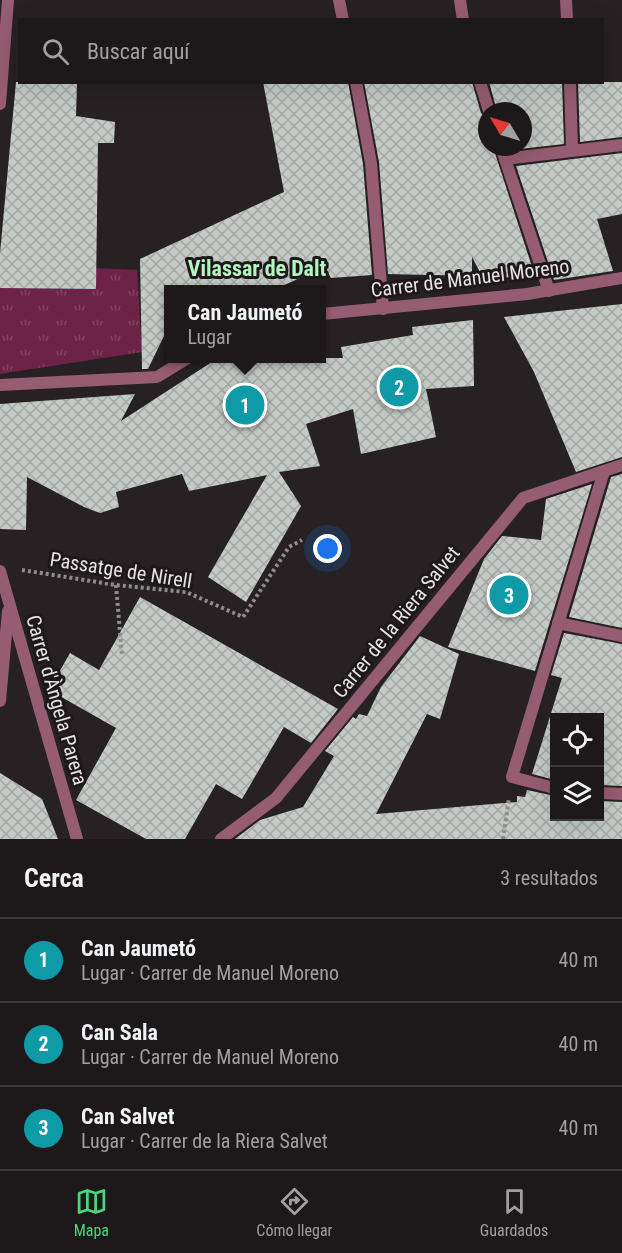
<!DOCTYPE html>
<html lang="es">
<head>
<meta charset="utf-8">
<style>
  :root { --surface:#1d191a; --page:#252223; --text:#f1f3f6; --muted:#a0a0a2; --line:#3b3839; --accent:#4bd677 }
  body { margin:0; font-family:"Roboto Condensed",sans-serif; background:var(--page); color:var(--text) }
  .controls { position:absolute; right:18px; bottom:18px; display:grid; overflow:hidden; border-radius:0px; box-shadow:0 6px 24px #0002 }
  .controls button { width:54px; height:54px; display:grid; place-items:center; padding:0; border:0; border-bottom:2px solid var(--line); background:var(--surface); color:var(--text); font:30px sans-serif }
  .compass { position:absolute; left:478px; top:102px; width:54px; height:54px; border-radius:50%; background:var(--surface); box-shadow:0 6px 24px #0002; rotate:308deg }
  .you { position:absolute; left:328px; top:549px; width:21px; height:21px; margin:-15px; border:4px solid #fff; border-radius:50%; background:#1a73e8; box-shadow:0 0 0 9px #1a73e833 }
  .badge { display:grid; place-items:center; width:39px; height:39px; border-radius:50%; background:var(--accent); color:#fff; font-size:20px; font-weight:700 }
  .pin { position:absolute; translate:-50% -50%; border:3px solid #fff; box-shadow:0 2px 6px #0006 }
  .popup { position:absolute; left:164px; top:285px; width:162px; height:78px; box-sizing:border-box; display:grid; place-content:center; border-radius:0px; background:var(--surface); filter:drop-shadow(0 2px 4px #0005); font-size:20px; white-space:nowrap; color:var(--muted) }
  .popup b { font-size:22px; color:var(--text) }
  .popup::after { content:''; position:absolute; left:50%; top:100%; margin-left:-12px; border:12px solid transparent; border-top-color:var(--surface) }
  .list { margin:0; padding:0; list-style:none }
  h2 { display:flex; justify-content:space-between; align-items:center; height:78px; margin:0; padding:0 24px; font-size:26px }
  h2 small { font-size:20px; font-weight:400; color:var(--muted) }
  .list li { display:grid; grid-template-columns:39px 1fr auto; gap:18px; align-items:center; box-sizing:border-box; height:84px; padding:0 24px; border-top:2px solid var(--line) }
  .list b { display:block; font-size:22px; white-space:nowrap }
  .list p { margin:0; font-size:20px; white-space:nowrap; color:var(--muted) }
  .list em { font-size:20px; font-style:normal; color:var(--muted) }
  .icon { flex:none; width:33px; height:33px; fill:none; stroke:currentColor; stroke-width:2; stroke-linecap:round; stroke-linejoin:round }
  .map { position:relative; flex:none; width:622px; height:839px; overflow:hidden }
  .search { position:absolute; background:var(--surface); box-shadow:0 6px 24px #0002; left:18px; right:18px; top:18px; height:66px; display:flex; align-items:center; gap:15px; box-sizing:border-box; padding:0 21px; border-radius:0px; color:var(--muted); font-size:22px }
  .sheet { height:330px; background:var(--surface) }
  nav { display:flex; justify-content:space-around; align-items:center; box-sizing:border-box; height:84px; border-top:2px solid var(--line); background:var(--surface); font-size:16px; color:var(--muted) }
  nav a { display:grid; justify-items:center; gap:3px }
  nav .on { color:var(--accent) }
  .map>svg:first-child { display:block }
</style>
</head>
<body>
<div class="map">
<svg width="622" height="839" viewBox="0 0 622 839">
  <defs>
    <pattern id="park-tufts" width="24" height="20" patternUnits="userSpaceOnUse" patternTransform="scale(1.5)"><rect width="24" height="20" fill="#6c2345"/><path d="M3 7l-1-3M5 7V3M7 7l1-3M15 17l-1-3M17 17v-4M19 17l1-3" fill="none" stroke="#814360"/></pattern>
    <pattern id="building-cross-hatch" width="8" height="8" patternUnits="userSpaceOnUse" patternTransform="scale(1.5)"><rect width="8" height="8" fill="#c4cac5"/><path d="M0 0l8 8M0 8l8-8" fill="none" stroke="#a4a8a5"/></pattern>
  </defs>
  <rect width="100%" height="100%" fill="#272123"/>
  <path fill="url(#park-tufts)" d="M96 268 137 270 142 352 0 374V288L95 289Z"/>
  <g fill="url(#building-cross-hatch)">
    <path d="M16 82H77L76 116 115 122 114 143H98L96 289 0 288V253Z"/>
    <path d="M263 82H348L363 164 372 275 331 278 325 267 273 290H168V334L164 336 148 369H142L140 259 284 192Z"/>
    <path d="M364 82H472L481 113 487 119V147H493L536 279 482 276 472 257V276L388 274 379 162Z"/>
    <path d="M489 82H562L564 144 511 150 510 147H523V111H497Z"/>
    <path d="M578 82H622V137L580 142Z"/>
    <path d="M622 153V214L597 219 613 271 554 280 516 166Z"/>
    <path d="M622 304V457L576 472 534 372 504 317Z"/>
    <path d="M473 320 474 386 426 389 436 437 361 454 353 409 306 424 320 466 279 472 301 506 246 602 208 577 267 475 189 491 182 474 116 492 119 507 100 513 84 507 27 477 26 530 0 529V404L135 394 121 421 218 358H343L341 347 413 335 412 327Z"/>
    <path d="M622 474V628L569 617 611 477Z"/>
    <path d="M592 484 535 671 448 647 484 559 502 536 541 540 546 499Z"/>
    <path d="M140 597 338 709 311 743 284 727 242 799 216 784 185 839H146L76 800 116 728 49 690 70 653 99 670Z"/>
    <path d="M564 633 622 644V786L600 785V717H555V780L532 774 562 678 551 675Z"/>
    <path d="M420 636 459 654 440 719 427 714 376 814 517 802V796L525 797 527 790 555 796V816H600V801L622 802V839H235L260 820 303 807 334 756 325 751 353 717 356 719 359 714 367 716 381 687Z"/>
    <path d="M0 773 42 799 58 839H0Z"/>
  </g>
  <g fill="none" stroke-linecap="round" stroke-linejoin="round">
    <g stroke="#908b8d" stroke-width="4" stroke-dasharray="3 3" stroke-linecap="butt">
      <path d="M22 570 116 585 186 592 243 617 289 547 302 540"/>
      <path d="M116 585 122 656"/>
      <path d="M503 839 509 798"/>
    </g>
    <g stroke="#955c72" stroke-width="12">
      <path d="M339 0 343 20"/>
      <path d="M356 82 371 163 383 309"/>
    </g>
    <g stroke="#955c72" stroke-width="12">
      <path d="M460 0 463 20"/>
      <path d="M566 0 567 20"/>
      <path d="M480 82 489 111"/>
      <path d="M570 82 572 149"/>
      <path d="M0 104 8 0"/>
      <path d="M501 147 549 291"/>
      <path d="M505 159 622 145"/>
      <path d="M322 314 527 294 622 278"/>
      <path d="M0 385 157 377 188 358"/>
      <path d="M0 571 77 839"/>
      <path d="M558 623 622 636"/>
      <path d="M0 701 8 611"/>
      <path d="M554 788 512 777 604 471"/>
      <path d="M600 793 622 794"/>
      <path d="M221 839 276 798 523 498 622 465"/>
    </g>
  </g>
  <g text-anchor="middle" stroke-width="6" stroke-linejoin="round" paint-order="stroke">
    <g font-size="20" fill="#e7e3e4" stroke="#1e181a">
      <text transform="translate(470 278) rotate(-7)" y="7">Carrer de Manuel Moreno</text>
      <text transform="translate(121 570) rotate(9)" y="7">Passatge de Nirell</text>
      <text transform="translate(396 622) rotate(-51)" y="7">Carrer de la Riera Salvet</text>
      <text transform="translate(57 700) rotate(74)" y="7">Carrer d'Àngela Parera</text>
    </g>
    <g font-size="22" font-weight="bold" fill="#b2f6c0" stroke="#1e181a">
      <text x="257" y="276">Vilassar de Dalt</text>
    </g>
  </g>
</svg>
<div class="controls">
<button><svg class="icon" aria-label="locate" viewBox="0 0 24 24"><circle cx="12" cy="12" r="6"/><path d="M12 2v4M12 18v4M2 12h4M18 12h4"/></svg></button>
<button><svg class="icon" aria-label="layers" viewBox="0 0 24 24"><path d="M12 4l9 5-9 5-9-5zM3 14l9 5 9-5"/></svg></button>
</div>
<svg class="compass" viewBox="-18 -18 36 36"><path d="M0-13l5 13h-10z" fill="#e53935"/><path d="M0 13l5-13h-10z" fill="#a0a0a2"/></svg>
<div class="you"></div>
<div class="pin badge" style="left:245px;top:405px;background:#0f9aa8">1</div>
<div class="popup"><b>Can Jaumetó</b>Lugar</div>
<div class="pin badge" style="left:399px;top:387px;background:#0f9aa8">2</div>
<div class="pin badge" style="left:509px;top:595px;background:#0f9aa8">3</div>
<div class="search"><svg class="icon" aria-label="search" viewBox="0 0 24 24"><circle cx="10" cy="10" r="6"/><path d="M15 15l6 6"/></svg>Buscar aquí</div>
</div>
<section class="sheet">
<h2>Cerca<small>3 resultados</small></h2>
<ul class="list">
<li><span class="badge" style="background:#0f9aa8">1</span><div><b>Can Jaumetó</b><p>Lugar · Carrer de Manuel Moreno</p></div><em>40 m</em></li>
<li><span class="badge" style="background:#0f9aa8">2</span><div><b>Can Sala</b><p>Lugar · Carrer de Manuel Moreno</p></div><em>40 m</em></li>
<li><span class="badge" style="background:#0f9aa8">3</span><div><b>Can Salvet</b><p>Lugar · Carrer de la Riera Salvet</p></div><em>40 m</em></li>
</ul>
</section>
<nav>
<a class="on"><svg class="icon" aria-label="map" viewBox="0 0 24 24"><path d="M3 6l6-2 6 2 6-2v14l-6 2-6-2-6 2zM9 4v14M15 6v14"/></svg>Mapa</a>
<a><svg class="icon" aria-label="directions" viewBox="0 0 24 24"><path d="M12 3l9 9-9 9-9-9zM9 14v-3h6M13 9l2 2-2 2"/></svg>Cómo llegar</a>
<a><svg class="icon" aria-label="saved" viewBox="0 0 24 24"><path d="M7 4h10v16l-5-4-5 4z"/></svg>Guardados</a>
</nav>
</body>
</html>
